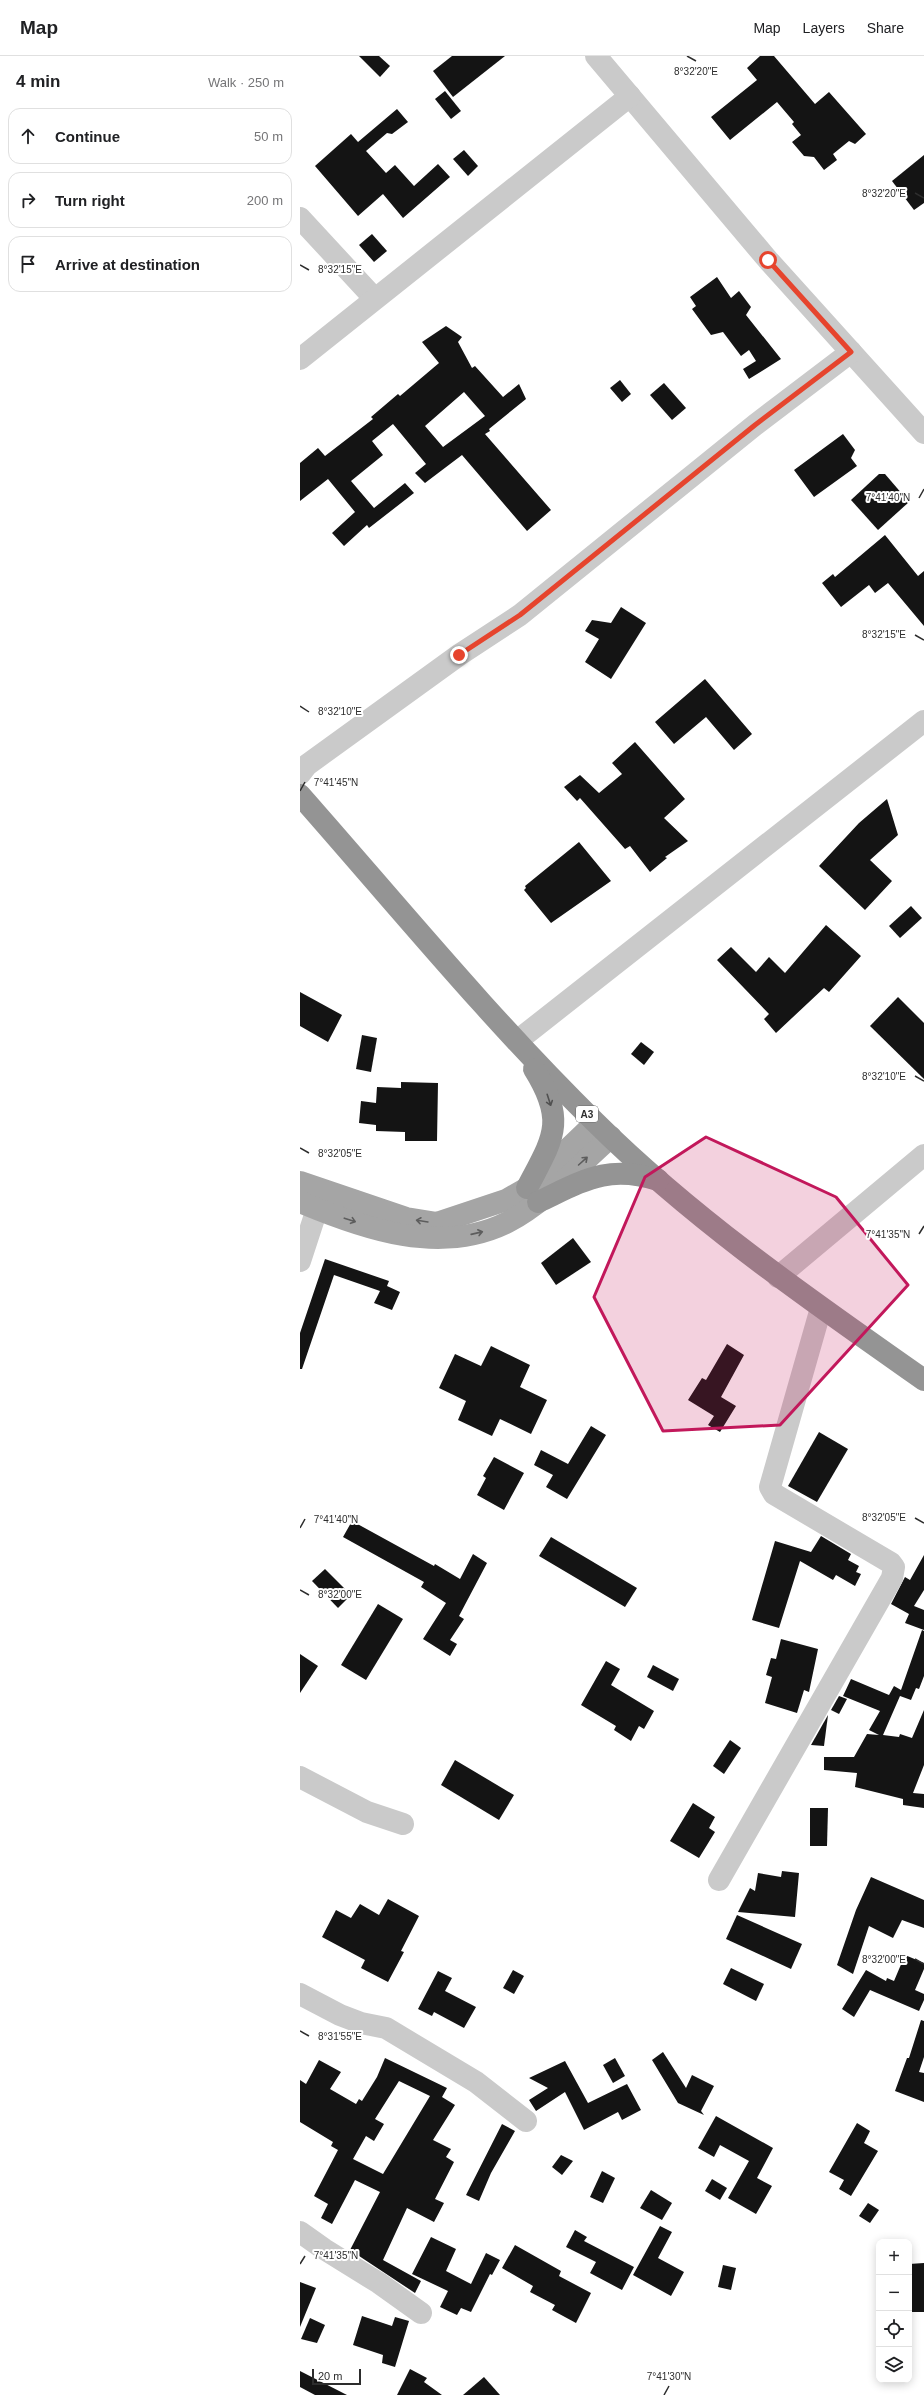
<!DOCTYPE html>
<html lang="en">
<head>
<meta charset="utf-8">
<style>
  :root { --surface:#fff; --page:#f6f6f6; --text:#202124; --muted:#757577; --line:#e0e0e0 }
  body { margin:0; font-family:Arial,sans-serif; background:var(--page); color:var(--text) }
  .controls { position:absolute; right:12px; bottom:12px; display:grid; overflow:hidden; border-radius:8px; box-shadow:0 2px 10px #0003 }
  .controls button { width:36px; height:36px; display:grid; place-items:center; padding:0; border:0; border-bottom:1px solid var(--line); background:var(--surface); color:var(--text); font:20px sans-serif }
  .scale { position:absolute; left:12px; bottom:10px; width:49px; box-sizing:border-box; padding-left:4px; border:2px solid #2d2d2d; border-top:0; font-size:11px; line-height:14px; white-space:nowrap; color:#2d2d2d; -webkit-text-stroke:3px #fff; paint-order:stroke }
  .stop { position:absolute; width:12px; height:12px; margin:-9px; border:3px solid #e6442d; border-radius:50%; background:#fff }
  .stop.end { background:#e6442d; border-color:#fff; box-shadow:0 1px 4px #0008 }
  .list { margin:0; padding:0; list-style:none }
  h2 { display:flex; justify-content:space-between; align-items:center; height:52px; margin:0; padding:0 16px; font-size:17px }
  h2 small { font-size:13px; font-weight:400; color:var(--muted) }
  .list li { display:grid; grid-template-columns:26px 1fr auto; gap:12px; align-items:center; box-sizing:border-box; height:56px; margin:0 8px 8px; padding:0 8px; border:1px solid var(--line); border-radius:12px }
  .list b { display:block; font-size:15px; white-space:nowrap }
  .list em { font-size:13px; font-style:normal; color:var(--muted) }
  .icon { flex:none; width:22px; height:22px; fill:none; stroke:currentColor; stroke-width:2; stroke-linecap:round; stroke-linejoin:round }
  .map { position:relative; flex:none; width:624px; height:2339px; overflow:hidden }
  header { display:flex; align-items:center; gap:24px; box-sizing:border-box; height:56px; padding:0 20px; background:var(--surface); border-bottom:1px solid var(--line) }
  header strong { font-size:19px }
  nav { display:flex; gap:22px; margin-inline-start:auto; font-size:14px }
  main { display:flex }
  aside { flex:1; background:var(--surface) }
  .map>svg:first-child { display:block }
</style>
</head>
<body>
<header>
<strong>Map</strong>
<nav><a>Map</a><a>Layers</a><a>Share</a></nav>
</header>
<main>
<aside>
<h2>4 min<small>Walk · 250 m</small></h2>
<ul class="list">
<li><svg class="icon" aria-label="ahead" viewBox="0 0 24 24"><path d="M12 20V5M6 11l6-6 6 6"/></svg><div><b>Continue</b></div><em>50 m</em></li>
<li><svg class="icon" aria-label="right" viewBox="0 0 24 24"><path d="M7 20v-9h11M14 6l5 5-5 5"/></svg><div><b>Turn right</b></div><em>200 m</em></li>
<li><svg class="icon" aria-label="arrive" viewBox="0 0 24 24"><path d="M6 21V4h12l-3 4 3 4H6"/></svg><div><b>Arrive at destination</b></div></li>
</ul>
</aside>
<div class="map">
<svg width="624" height="2339" viewBox="0 0 624 2339">
  <rect width="100%" height="100%" fill="#fff"/>
  <g fill="#141414" fill-rule="evenodd">
    <path d="M59 0H79L90 10 80 21Z"/>
    <path d="M152 0H205L153 41 133 15Z"/>
    <path d="M460 0H474L515 48 529 36 566 78 555 88 549 85 533 98 537 104 524 114 514 101 504 100 492 86 501 79 492 68 494 66 477 46 430 84 411 61 457 24 447 12Z"/>
    <path d="M145 35 161 55 151 63 135 43Z"/>
    <path d="M97 53 108 66 92 78 87 77 66 95 86 117 95 109 114 130 138 108 150 121 103 162 83 138 58 160 15 110 51 78 58 86Z"/>
    <path d="M164 94 178 110 168 120 153 103Z"/>
    <path d="M624 99V147L614 154 592 125Z"/>
    <path d="M72 178 87 195 74 206 59 189Z"/>
    <path d="M417 221 431 242 439 235 451 251 446 259 481 303 449 323 443 313 456 305 449 294 441 300 423 276 411 279 392 253 396 250 390 241Z"/>
    <path d="M146 270 162 281 158 286 172 312 175 310 203 341 219 328 226 343 189 373 190 375 185 378 251 454 227 475 162 399 125 427 115 417 126 408 93 368 72 385 83 399 51 425 74 452 105 427 114 437 69 472 67 469 44 490 32 477 55 456 28 423 0 445V407L18 392 25 400 73 363 71 361 98 338 100 340 139 307 122 286ZM164 336 185 360 143 391 125 370Z"/>
    <path d="M320 324 331 338 322 346 310 332Z"/>
    <path d="M364 327 386 352 372 364 350 339Z"/>
    <path d="M543 378 555 394 551 402 557 410 514 441 494 414Z"/>
    <path d="M579 418H585L609 446 578 474 551 444Z"/>
    <path d="M585 479 618 520 624 515V570L588 527 575 537 569 529 541 551 522 527 533 518 535 521Z"/>
    <path d="M321 551 346 567 311 623 285 606 299 583 285 575 292 564 311 567Z"/>
    <path d="M405 623 452 678 434 694 406 661 374 688 355 666Z"/>
    <path d="M335 686 385 743 364 762 388 785 365 801 367 802 350 816 330 790 325 793 280 742 277 745 264 731 280 719 299 737 322 718 312 707Z"/>
    <path d="M587 743 598 779 570 804 592 825 565 854 519 810 559 767Z"/>
    <path d="M279 786 311 825 251 867 224 834 226 832 225 830Z"/>
    <path d="M611 850 622 862 600 882 589 870Z"/>
    <path d="M526 869 561 900 529 936 524 932 476 977 464 963 469 958 417 904 431 891 456 916 469 901 485 917Z"/>
    <path d="M0 936 42 959 28 986 0 970Z"/>
    <path d="M598 941 624 967V1023L570 970Z"/>
    <path d="M62 979 77 982 71 1016 56 1013Z"/>
    <path d="M341 986 354 996 344 1009 331 998Z"/>
    <path d="M101 1026 138 1027 137 1085H105V1076L76 1075V1069L59 1067 61 1045 76 1047 77 1031 101 1032Z"/>
    <path d="M273 1182 291 1206 256 1229 241 1207Z"/>
    <path d="M25 1203 89 1225 87 1230 100 1236 92 1254 74 1247 80 1235 34 1219 2 1313H0V1277Z"/>
    <path d="M427 1288 444 1299 421 1341 436 1350 420 1376 408 1369 414 1360 388 1344 402 1322 406 1324Z"/>
    <path d="M191 1290 230 1309 220 1331 247 1344 231 1378 200 1363 192 1380 158 1364 166 1345 139 1332 155 1298 181 1310Z"/>
    <path d="M291 1370 306 1379 267 1443 246 1431 253 1419 234 1409 241 1394 268 1408Z"/>
    <path d="M519 1376 548 1393 517 1446 488 1430Z"/>
    <path d="M194 1401 224 1417 204 1454 177 1439 186 1422 183 1420Z"/>
    <path d="M52 1465 134 1510 135 1508 160 1523 173 1498 187 1507 159 1560 164 1563 150 1584 157 1588 150 1600 123 1583 146 1547 121 1531 124 1526 43 1481Z"/>
    <path d="M521 1480 551 1498 548 1504 559 1510 556 1516 561 1518 555 1530 536 1519 533 1524 500 1505 479 1572 452 1564 475 1485 511 1496Z"/>
    <path d="M251 1481 337 1532 325 1551 239 1500Z"/>
    <path d="M624 1499V1534L614 1550 624 1554V1574L605 1567 609 1558 591 1548 605 1521 610 1524Z"/>
    <path d="M25 1513 51 1539 38 1552 12 1525Z"/>
    <path d="M78 1548 103 1563 66 1624 41 1609Z"/>
    <path d="M622 1574 624 1575V1620L619 1633 616 1632 611 1644 600 1640 583 1679 599 1681 600 1678 612 1682 624 1654V1709L613 1737 624 1738V1752L603 1749V1743L555 1731 557 1717 524 1714V1701H554L567 1678 579 1679 569 1674 580 1655 543 1640 551 1623 589 1639 594 1630 601 1634Z"/>
    <path d="M481 1583 518 1593 509 1636 504 1634 497 1657 465 1647 472 1621 466 1619 471 1602 476 1603Z"/>
    <path d="M0 1598 18 1610 0 1637Z"/>
    <path d="M306 1605 320 1613 311 1629 354 1655 344 1673 339 1670 331 1685 314 1674 316 1670 281 1649Z"/>
    <path d="M353 1609 379 1623 373 1635 347 1621Z"/>
    <path d="M539 1640 547 1643 539 1658 531 1654Z"/>
    <path d="M528 1659 524 1690 511 1689Z"/>
    <path d="M430 1684 441 1692 424 1718 413 1710Z"/>
    <path d="M155 1704 214 1739 199 1764 141 1729Z"/>
    <path d="M393 1747 415 1761 409 1772 415 1776 399 1802 370 1785Z"/>
    <path d="M510 1752H528L527 1790H510Z"/>
    <path d="M482 1815 499 1817 495 1861 438 1856 450 1832 455 1835 458 1817 481 1821Z"/>
    <path d="M571 1821 624 1844V1872L602 1864 593 1882 569 1870 553 1918 537 1909 556 1854Z"/>
    <path d="M88 1843 119 1860 101 1895 104 1896 88 1926 61 1912 65 1904 22 1881 36 1854 51 1862 60 1848 79 1859Z"/>
    <path d="M437 1859 502 1888 491 1913 426 1883Z"/>
    <path d="M605 1899 624 1907V1913L615 1934 624 1938V1944L619 1955 570 1934 554 1961 542 1953 566 1914 586 1925 587 1922 594 1925Z"/>
    <path d="M431 1912 464 1928 456 1945 423 1928Z"/>
    <path d="M213 1914 224 1920 214 1938 203 1932Z"/>
    <path d="M138 1915 152 1922 145 1935 176 1951 164 1972 134 1956 132 1960 118 1953Z"/>
    <path d="M621 1964 624 1965V2001L619 2016 624 2017V2046L595 2035 607 2002H609Z"/>
    <path d="M363 1996 386 2032 392 2019 414 2030 401 2055 404 2059 378 2047 352 2004Z"/>
    <path d="M85 2002 147 2032 142 2041 155 2049 133 2084 151 2093 146 2101 154 2106 135 2143 144 2147 134 2166 107 2152 83 2204 121 2225 115 2237 50 2194 80 2136 55 2124 32 2168 21 2162 28 2148 14 2140 38 2094 31 2090 33 2086 0 2066V2024L6 2028 19 2004 41 2016 30 2033 56 2048 59 2043 62 2045 77 2021ZM99 2025 130 2040 83 2118 53 2103 66 2080 74 2085 84 2068 75 2063Z"/>
    <path d="M315 2002 325 2020 313 2027 303 2009Z"/>
    <path d="M265 2005 288 2047 327 2028 341 2054 322 2064 318 2056 284 2074 265 2036 236 2055 229 2044 248 2032 229 2022Z"/>
    <path d="M416 2060 473 2092 457 2122 472 2130 456 2158 428 2142 449 2105 420 2089 414 2101 398 2092Z"/>
    <path d="M557 2067 570 2075 564 2087 578 2095 551 2140 539 2133 544 2124 529 2116Z"/>
    <path d="M202 2068 215 2075 191 2117 179 2145 166 2139Z"/>
    <path d="M261 2099 273 2105 262 2119 252 2111Z"/>
    <path d="M302 2115 315 2122 303 2147 290 2141Z"/>
    <path d="M412 2123 427 2132 420 2144 405 2135Z"/>
    <path d="M351 2134 372 2147 362 2164 340 2152Z"/>
    <path d="M568 2147 579 2154 570 2167 559 2160Z"/>
    <path d="M360 2170 372 2176 358 2202 384 2216 371 2240 333 2219Z"/>
    <path d="M275 2174 287 2181 284 2185 334 2211 322 2234 290 2217 296 2206 266 2191Z"/>
    <path d="M131 2181 156 2193 146 2215 171 2228 186 2197 200 2204 192 2219 190 2218 171 2256 161 2252 157 2259 140 2251 148 2235 112 2218Z"/>
    <path d="M215 2189 261 2215 259 2220 291 2237 276 2267 252 2254 255 2249 230 2236 233 2230 202 2212Z"/>
    <path d="M624 2207V2256H609V2208Z"/>
    <path d="M423 2209 436 2212 431 2234 418 2231Z"/>
    <path d="M0 2226 16 2232 0 2271Z"/>
    <path d="M62 2260 92 2270 95 2261 109 2265 95 2311 82 2307 83 2299 53 2289Z"/>
    <path d="M10 2262 25 2269 17 2287 1 2283Z"/>
    <path d="M110 2313 127 2322 124 2326 142 2339H97Z"/>
    <path d="M0 2315 47 2339H15L0 2331Z"/>
    <path d="M184 2321 200 2339H163Z"/>
  </g>
  <g fill="none" stroke-linecap="round" stroke-linejoin="round">
    <g stroke="#cacaca" stroke-width="22">
      <path d="M296 0 468 204 624 377"/>
      <path d="M0 162 74 242"/>
      <path d="M0 303 330 40"/>
      <path d="M0 718 7 709 159 599 220 559 455 369 551 296"/>
      <path d="M217 985 624 665"/>
      <path d="M0 1205 17 1153"/>
      <path d="M478 1221 624 1099"/>
      <path d="M0 1721 67 1756 103 1768"/>
      <path d="M419 1824 592 1522 594 1511 591 1507 474 1438 470 1431 521 1252"/>
      <path d="M0 1938 40 1959 61 1967 86 1972 176 2026 226 2065"/>
      <path d="M0 2176 24 2193 79 2227 121 2257"/>
    </g>
    <g stroke="#a5a5a5" stroke-width="22">
      <path d="M0 1126 106 1162 137 1167 206 1144 227 1132 295 1067"/>
      <path d="M0 1146C64 1173 141 1200 208 1166 246 1146 278 1110 311 1081"/>
    </g>
    <g stroke="#949494" stroke-width="22">
      <path d="M0 739C97 849 190 963 295 1066 394 1164 510 1244 624 1324"/>
      <path d="M227 1132C253 1082 267 1066 234 1013"/>
      <path d="M238 1146C283 1125 307 1108 358 1124"/>
    </g>
  </g>
  <defs><path id="oneway-shaft" d="M-6 0H5M1.5-3L5.5 0L1.5 3" fill="none" stroke-width="1.6" stroke-linecap="round" stroke-linejoin="round"/></defs>
  <use stroke="#515151" href="#oneway-shaft" transform="translate(249 1044) rotate(72)"/>
  <g stroke="#5d5d5d">
    <use href="#oneway-shaft" transform="translate(283 1105) rotate(-42)"/>
    <use href="#oneway-shaft" transform="translate(50 1164) rotate(18)"/>
    <use href="#oneway-shaft" transform="translate(122 1165) rotate(-171)"/>
    <use href="#oneway-shaft" transform="translate(177 1177) rotate(-13)"/>
  </g>
  <g fill="none" stroke-linecap="round" stroke-linejoin="round">
    <path stroke="#e6442d" stroke-width="5" d="M159 599 220 559 455 369 551 296 468 204"/>
  </g>
  <path fill="#c2185b" fill-opacity="0.2" stroke="#c2185b" stroke-width="3" stroke-linejoin="round" d="M406 1081 536 1141 608 1229 480 1369 363 1375 294 1241 345 1121Z"/>
  <path fill="none" stroke="#2d2d2d" stroke-width="1.5" d="M387 0 396 5M615 137 624 142M0 209 9 214M619 442 624 433M615 579 624 584M0 650 9 656M0 735 5 726M615 1020 624 1025M0 1092 9 1097M619 1178 624 1170M615 1462 624 1467M0 1472 5 1463M0 1534 9 1539M615 1903 624 1908M0 1975 9 1980M0 2208 5 2200M364 2339 369 2330"/>
  <g text-anchor="middle" stroke-width="4" stroke-linejoin="round" paint-order="stroke">
    <rect fill="#fff" stroke="#6c6c6c" stroke-width="1" x="276" y="1050" width="22" height="16" rx="3"/>
    <g font-size="10" font-weight="bold" fill="#2d2d2d">
      <text x="287" y="1062">A3</text>
    </g>
  </g>
  <g font-size="10" text-anchor="middle" fill="#2d2d2d" stroke="#fff" stroke-width="4" stroke-linejoin="round" paint-order="stroke">
    <text x="396" y="19">8°32'20"E</text>
    <text x="584" y="141">8°32'20"E</text>
    <text x="40" y="217">8°32'15"E</text>
    <text x="588" y="445">7°41'40"N</text>
    <text x="584" y="582">8°32'15"E</text>
    <text x="40" y="659">8°32'10"E</text>
    <text x="36" y="730">7°41'45"N</text>
    <text x="584" y="1024">8°32'10"E</text>
    <text x="40" y="1101">8°32'05"E</text>
    <text x="588" y="1182">7°41'35"N</text>
    <text x="584" y="1465">8°32'05"E</text>
    <text x="36" y="1467">7°41'40"N</text>
    <text x="40" y="1542">8°32'00"E</text>
    <text x="584" y="1907">8°32'00"E</text>
    <text x="40" y="1984">8°31'55"E</text>
    <text x="36" y="2203">7°41'35"N</text>
    <text x="369" y="2324">7°41'30"N</text>
  </g>
</svg>
<div class="controls">
<button>+</button>
<button>−</button>
<button><svg class="icon" aria-label="locate" viewBox="0 0 24 24"><circle cx="12" cy="12" r="6"/><path d="M12 2v4M12 18v4M2 12h4M18 12h4"/></svg></button>
<button><svg class="icon" aria-label="layers" viewBox="0 0 24 24"><path d="M12 4l9 5-9 5-9-5zM3 14l9 5 9-5"/></svg></button>
</div>
<div class="scale">20 m</div>
<div class="stop" style="left:468px;top:204px"></div>
<div class="stop end" style="left:159px;top:599px"></div>
</div>
</main>
</body>
</html>
